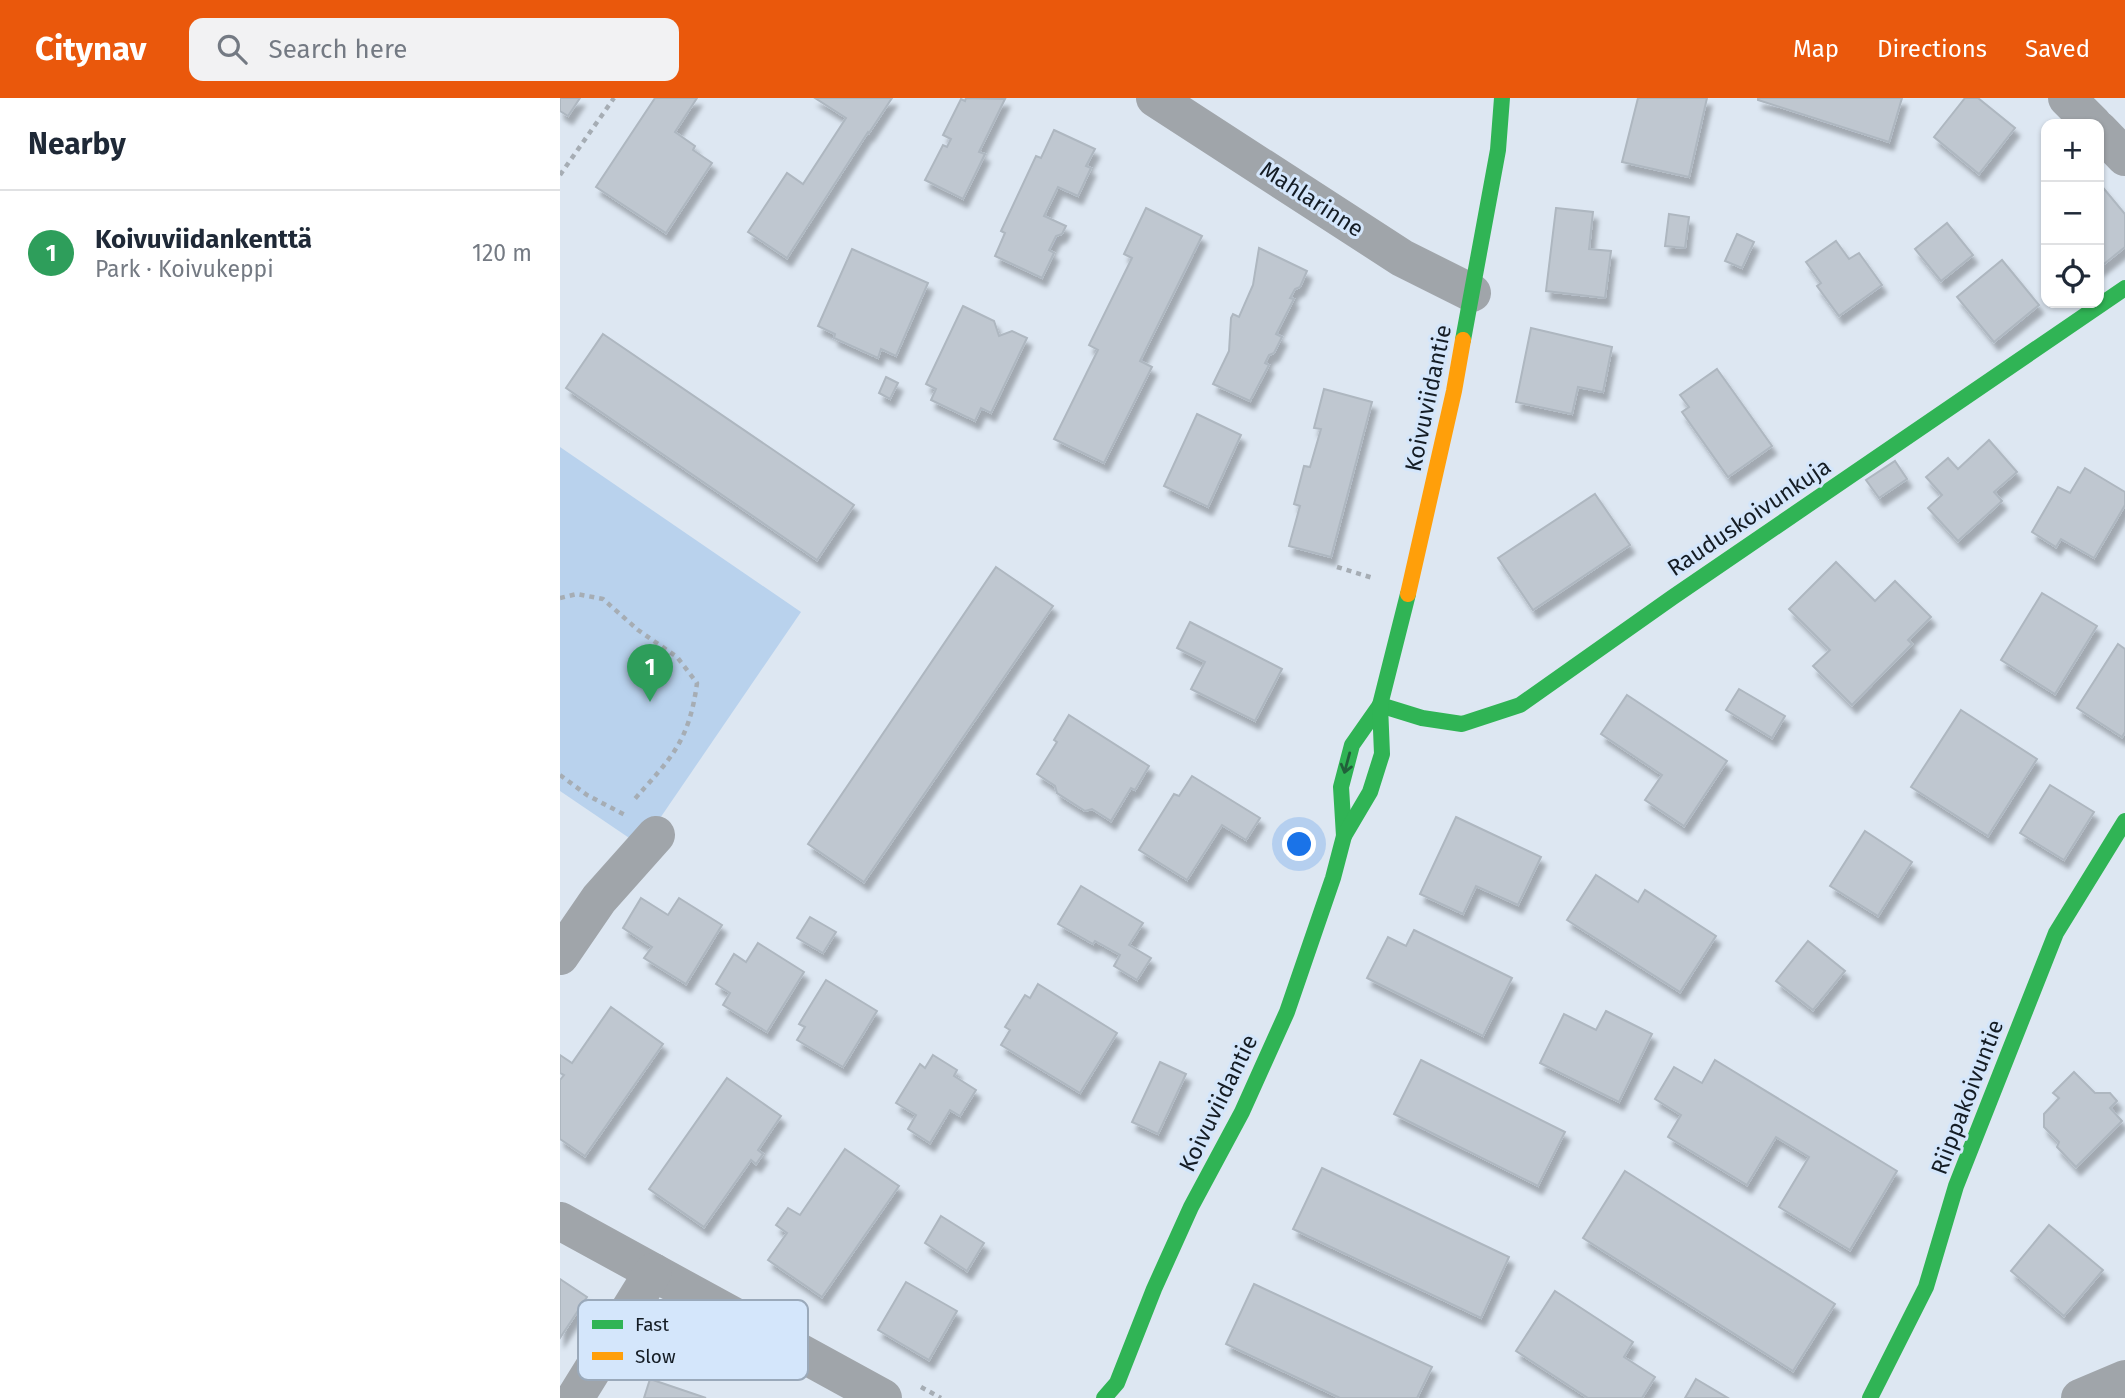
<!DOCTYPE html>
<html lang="en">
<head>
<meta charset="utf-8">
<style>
  :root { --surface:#fff; --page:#f2f2f3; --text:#1f2937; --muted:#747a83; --line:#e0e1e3; --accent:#ea580c }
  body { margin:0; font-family:"Fira Sans",sans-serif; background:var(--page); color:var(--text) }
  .controls { position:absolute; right:21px; top:21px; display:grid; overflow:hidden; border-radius:14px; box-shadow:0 2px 5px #0004 }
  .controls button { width:63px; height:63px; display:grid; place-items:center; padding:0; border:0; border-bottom:2px solid var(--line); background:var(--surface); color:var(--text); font:35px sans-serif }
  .you { position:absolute; left:740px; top:747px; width:24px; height:24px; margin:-18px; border:5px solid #fff; border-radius:50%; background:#1a73e8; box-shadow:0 0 0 10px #1a73e833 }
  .badge { display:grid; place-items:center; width:46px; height:46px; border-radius:50%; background:var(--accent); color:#fff; font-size:23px; font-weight:700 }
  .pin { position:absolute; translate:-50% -58px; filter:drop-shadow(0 2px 4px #0008) }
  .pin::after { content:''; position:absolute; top:37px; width:24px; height:21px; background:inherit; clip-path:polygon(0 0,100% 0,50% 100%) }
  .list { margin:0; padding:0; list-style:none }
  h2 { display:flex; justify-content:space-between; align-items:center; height:91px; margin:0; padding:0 28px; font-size:30px }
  h2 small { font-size:23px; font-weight:400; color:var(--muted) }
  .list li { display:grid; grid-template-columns:46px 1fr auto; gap:21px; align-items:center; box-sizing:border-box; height:126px; padding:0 28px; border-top:2px solid var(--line) }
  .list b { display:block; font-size:26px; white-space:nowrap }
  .list p { margin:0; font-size:23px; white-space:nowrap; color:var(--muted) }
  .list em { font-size:23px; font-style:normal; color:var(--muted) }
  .icon { flex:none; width:38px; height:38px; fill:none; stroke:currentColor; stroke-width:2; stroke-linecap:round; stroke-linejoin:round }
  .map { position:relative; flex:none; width:1565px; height:1300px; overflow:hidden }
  header { display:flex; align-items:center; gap:42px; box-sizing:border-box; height:98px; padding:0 35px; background:var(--accent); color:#fff }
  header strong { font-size:33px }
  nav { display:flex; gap:38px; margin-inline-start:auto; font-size:24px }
  .search { width:490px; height:63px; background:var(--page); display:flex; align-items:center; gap:18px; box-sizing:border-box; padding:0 24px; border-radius:14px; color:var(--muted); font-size:26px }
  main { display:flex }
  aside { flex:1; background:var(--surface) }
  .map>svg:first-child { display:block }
</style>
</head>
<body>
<header>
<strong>Citynav</strong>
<div class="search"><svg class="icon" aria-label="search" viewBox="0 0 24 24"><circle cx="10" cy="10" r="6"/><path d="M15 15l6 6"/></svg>Search here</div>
<nav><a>Map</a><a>Directions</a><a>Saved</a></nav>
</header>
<main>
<aside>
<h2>Nearby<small></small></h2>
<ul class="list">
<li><span class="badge" style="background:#2e9e5b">1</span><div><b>Koivuviidankenttä</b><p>Park · Koivukeppi</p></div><em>120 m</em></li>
</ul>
</aside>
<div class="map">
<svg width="1565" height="1300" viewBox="0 0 1565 1300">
  <defs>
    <filter id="shadow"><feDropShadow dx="4.5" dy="8" stdDeviation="2" flood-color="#0004"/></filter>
  </defs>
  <rect width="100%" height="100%" fill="#dde7f2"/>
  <path fill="#b9d2ed" d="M0 349 241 514 81 748 0 693Z"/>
  <g fill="#bfc7d0" stroke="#aeb7c0" stroke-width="2" filter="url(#shadow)">
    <path d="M0 0H20L8 18 0 13Z"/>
    <path d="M95 0H137L115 34 135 48 133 52 152 65 106 135 36 89Z"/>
    <path d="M255 0H332L309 35 308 34 227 160 188 134 227 75 243 86 286 20Z"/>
    <path d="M406 0 445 1 419 54 425 56 403 101 365 82 383 47 387 49 391 41 383 37 401 1 405 3Z"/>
    <path d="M1078 0H1147L1129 79 1062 64Z"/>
    <path d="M1198 0H1342L1329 44 1198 2Z"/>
    <path d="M1405 0H1418L1455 30 1419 76 1374 39Z"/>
    <path d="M494 32 535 51 526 68 531 70 518 98 498 89 484 118 506 128 502 136 496 138 489 152 494 155 482 180 435 158 445 135 441 133 476 58 481 60Z"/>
    <path d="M1540 86 1565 116V149L1539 170Z"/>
    <path d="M586 110 642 138 580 263 592 269 544 365 494 341 538 252 529 247 572 160 564 156Z"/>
    <path d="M996 110 1033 114 1029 151 1051 153 1045 200 986 193Z"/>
    <path d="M1109 116 1129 119 1125 150 1105 148Z"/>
    <path d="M1387 125 1413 157 1381 183 1355 151Z"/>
    <path d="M1177 136 1194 144 1182 170 1165 163Z"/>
    <path d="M1276 143 1289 161 1299 155 1322 187 1279 218 1257 188 1261 185 1246 164Z"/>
    <path d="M699 150 747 173 740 189 735 191 730 200 734 201 716 236 722 239 714 255 709 257 705 265 709 267 690 303 653 286 669 253 671 220 673 216 679 219 693 187Z"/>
    <path d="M292 151 368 185 336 258 321 251 318 260 274 240 275 236 258 228Z"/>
    <path d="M1442 162 1479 207 1434 244 1397 199Z"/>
    <path d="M403 208 434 223 439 238 452 233 467 240 431 315 421 310 415 323 371 302 376 291 366 286Z"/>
    <path d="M971 230 1052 249 1043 294 1018 289 1012 316 956 304Z"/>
    <path d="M43 236 294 407 257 462 6 290Z"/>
    <path d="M1157 271 1212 348 1168 379 1122 314 1129 309 1120 297Z"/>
    <path d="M326 279 338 285 330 301 319 295Z"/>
    <path d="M764 291 812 304 771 459 729 448 740 408 734 406 744 368 750 369 761 331 754 330Z"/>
    <path d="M637 316 681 337 648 409 604 388Z"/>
    <path d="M1429 342 1457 374 1434 394 1442 403 1398 443 1368 410 1382 397 1366 379 1388 360 1398 371Z"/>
    <path d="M1335 363 1347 381 1319 400 1306 382Z"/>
    <path d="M1525 370 1565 394V407L1534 460 1501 441 1496 449 1472 434 1498 389 1510 395Z"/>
    <path d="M1035 396 1070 447 973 512 938 460Z"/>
    <path d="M1276 464 1315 503 1335 483 1371 519 1348 542 1352 546 1292 607 1253 568 1270 552 1229 511Z"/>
    <path d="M436 469 493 508 304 784 248 746Z"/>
    <path d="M1482 495 1537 528 1495 596 1441 562Z"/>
    <path d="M630 524 722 571 695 623 631 591 645 564 617 550Z"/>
    <path d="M1558 546 1565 551V634L1562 639 1517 610Z"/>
    <path d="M1179 591 1225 618 1212 640 1166 612Z"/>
    <path d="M1067 597 1167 663 1124 728 1085 702 1102 677 1041 636Z"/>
    <path d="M1401 612 1477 661 1428 738 1351 689Z"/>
    <path d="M509 617 589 668 575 692 571 690 551 723 532 711 525 713 497 695 495 688 477 676 497 644 494 642Z"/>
    <path d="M632 678 700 720 686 742 662 727 627 782 579 752 614 696 619 698Z"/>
    <path d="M1490 687 1534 714 1504 762 1460 735Z"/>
    <path d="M896 719 981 759 958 807 916 788 903 816 860 796Z"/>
    <path d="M1305 733 1352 764 1318 818 1270 788Z"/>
    <path d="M1036 777 1078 804 1085 792 1156 838 1120 894 1007 822Z"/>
    <path d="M521 788 583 825 569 847 591 860 577 882 554 868 560 857 535 843 533 846 498 826Z"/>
    <path d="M81 800 108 817 119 800 162 827 126 886 84 860 92 849 63 830Z"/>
    <path d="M250 819 276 834 263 855 237 840Z"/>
    <path d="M854 832 952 880 923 938 807 880 828 839 846 848Z"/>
    <path d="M1248 843 1285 873 1253 912 1216 883Z"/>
    <path d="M198 845 244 874 207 934 163 907 170 895 156 886 174 856 186 864Z"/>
    <path d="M266 882 317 913 283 969 237 942 245 929 239 926Z"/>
    <path d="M478 886 557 935 520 995 441 947 450 932 445 929 465 897 470 900Z"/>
    <path d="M51 909 103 946 25 1058 0 1041V982L4 977 0 975V957L12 965Z"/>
    <path d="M1046 913 1092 936 1059 1004 980 965 1004 916 1036 932Z"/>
    <path d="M373 957 397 972 394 978 416 992 400 1018 390 1012 370 1045 348 1031 356 1017 336 1005 360 966 365 970Z"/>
    <path d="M861 962 1005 1034 978 1088 834 1016Z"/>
    <path d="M1155 962 1337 1073 1290 1152 1219 1109 1249 1059 1216 1039 1187 1087 1108 1039 1121 1017 1095 1001 1114 969 1142 985Z"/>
    <path d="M600 964 626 976 598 1036 572 1024Z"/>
    <path d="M1514 974 1535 995H1550L1557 1003 1550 1010 1562 1023 1516 1069 1497 1049 1499 1044 1484 1029V1016L1499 1000 1493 995Z"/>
    <path d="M167 980 221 1018 198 1052 203 1056 196 1066 191 1062 144 1129 89 1091Z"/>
    <path d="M285 1051 339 1088 262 1199 208 1162 227 1135 216 1127 228 1110 240 1117Z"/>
    <path d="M762 1070 949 1159 921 1220 733 1131Z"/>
    <path d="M1065 1073 1275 1206 1233 1273 1023 1140Z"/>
    <path d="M381 1118 424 1145 407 1173 365 1145Z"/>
    <path d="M1489 1127 1543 1172 1504 1218 1451 1173Z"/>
    <path d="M0 1181 27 1199 0 1240Z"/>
    <path d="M346 1184 397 1213 369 1262 318 1232Z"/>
    <path d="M694 1186 872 1269 857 1300H780L666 1246Z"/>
    <path d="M995 1193 1073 1244 1064 1259 1095 1279 1082 1300H1028L956 1253Z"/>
    <path d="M90 1281 146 1300H84Z"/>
    <path d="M1136 1281 1168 1300H1125Z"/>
  </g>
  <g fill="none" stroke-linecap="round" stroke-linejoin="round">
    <g stroke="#a6adb4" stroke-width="4.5" stroke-dasharray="5 5" stroke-linecap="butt">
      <path d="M0 77 54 0"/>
      <path d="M777 469 813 480"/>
      <path d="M0 500 17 496 43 501 78 532 117 559 137 585C129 645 110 661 72 704"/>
      <path d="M0 677 27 697 65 717"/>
      <path d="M361 1289 381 1300"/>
    </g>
    <g stroke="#a0a5aa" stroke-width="38">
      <path d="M595 0 842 160 912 195"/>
      <path d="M1507 0 1533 26"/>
      <path d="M1539 32 1565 59"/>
      <path d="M0 858 39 801 96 737"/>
      <path d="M0 1123 323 1300"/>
      <path d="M15 1300 93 1174"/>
      <path d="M1520 1300 1565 1281"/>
    </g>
    <g stroke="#30b455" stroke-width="16">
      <path d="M903 242 938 52 942 0"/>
      <path d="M820 607 862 620 902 626 960 607 1113 499 1565 190"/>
      <path d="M784 738 781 689 792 647 820 607"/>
      <path d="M544 1300 557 1285 594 1191 631 1109 682 1014 727 914 773 780 784 738 810 694 822 656 820 607 848 496"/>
      <path d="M1310 1300 1366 1189 1396 1088 1496 835 1565 723"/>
    </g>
    <path stroke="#ff9f0a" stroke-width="16" d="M848 496 894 293 903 242"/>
  </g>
  <defs><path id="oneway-shaft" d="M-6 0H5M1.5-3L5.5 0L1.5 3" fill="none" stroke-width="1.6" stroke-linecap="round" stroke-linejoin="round" transform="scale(1.75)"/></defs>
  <use stroke="#21603a" href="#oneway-shaft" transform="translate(787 665) rotate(105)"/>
  <g text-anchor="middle" stroke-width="6" stroke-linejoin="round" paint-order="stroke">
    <g font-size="23" fill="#141c24" stroke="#d4e6fb">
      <text transform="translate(752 101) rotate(33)" y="8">Mahlarinne</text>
      <text transform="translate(868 300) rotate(-78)" y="8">Koivuviidantie</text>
      <text transform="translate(1189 419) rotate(-34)" y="8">Rauduskoivunkuja</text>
      <text transform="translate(1407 999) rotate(-69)" y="8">Riippakoivuntie</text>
      <text transform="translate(658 1005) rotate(-64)" y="8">Koivuviidantie</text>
    </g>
  </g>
  <rect x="18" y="1202" width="230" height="80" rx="10" fill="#d4e6fb" stroke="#9aa9ba" stroke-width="2"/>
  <rect x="32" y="1222" width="31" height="9" fill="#30b455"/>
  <rect x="32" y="1254" width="31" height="8" fill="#ff9f0a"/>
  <g font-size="19" fill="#141c24">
    <text x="75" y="1233">Fast</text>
    <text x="75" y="1265">Slow</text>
  </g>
</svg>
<div class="controls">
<button>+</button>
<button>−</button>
<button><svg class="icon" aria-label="locate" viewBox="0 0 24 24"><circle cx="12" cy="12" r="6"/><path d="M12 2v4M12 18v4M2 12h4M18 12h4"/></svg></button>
</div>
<div class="you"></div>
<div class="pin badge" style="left:90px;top:604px;background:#2e9e5b">1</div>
</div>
</main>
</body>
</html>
